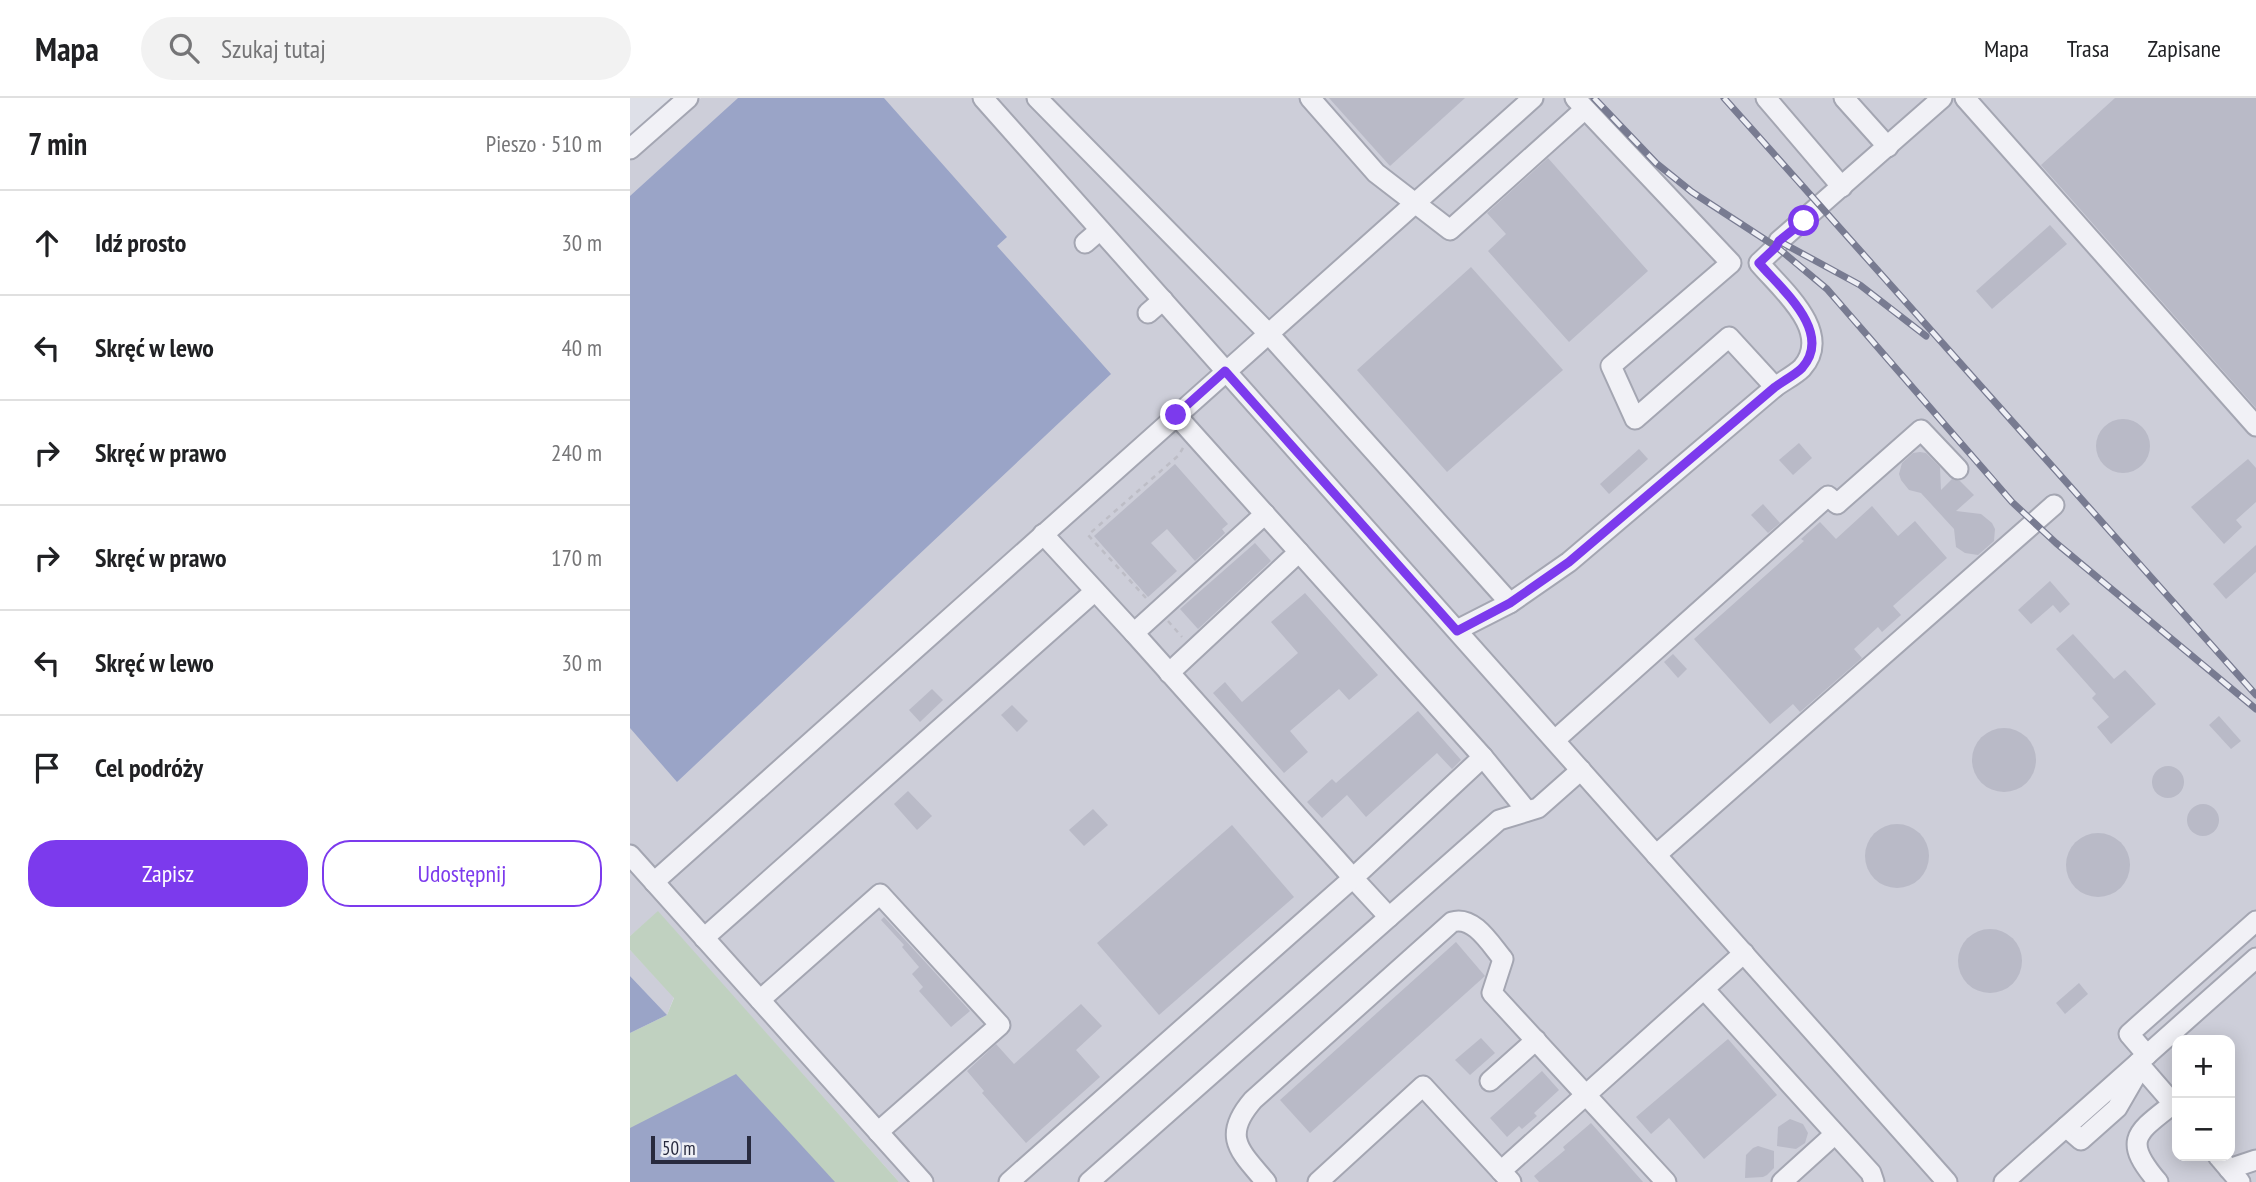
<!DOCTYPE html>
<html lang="pl">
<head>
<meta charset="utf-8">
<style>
  :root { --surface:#fff; --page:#f2f2f2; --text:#202124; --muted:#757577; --line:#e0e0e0; --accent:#7c3aed }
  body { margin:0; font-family:"PT Sans Narrow",sans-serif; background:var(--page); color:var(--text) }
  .controls { position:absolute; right:21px; bottom:21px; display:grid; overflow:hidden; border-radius:14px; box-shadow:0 4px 18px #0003 }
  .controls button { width:63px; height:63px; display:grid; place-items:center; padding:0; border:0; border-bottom:2px solid var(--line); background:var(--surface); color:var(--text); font:35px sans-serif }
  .scale { position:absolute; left:21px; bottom:18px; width:100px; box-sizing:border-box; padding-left:7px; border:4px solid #282a3e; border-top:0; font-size:19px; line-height:24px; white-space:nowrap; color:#282a3e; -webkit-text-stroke:5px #eeeff5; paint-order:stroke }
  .stop { position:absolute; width:21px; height:21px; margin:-16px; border:5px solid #7c3aed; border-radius:50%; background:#fff }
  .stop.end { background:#7c3aed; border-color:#fff; box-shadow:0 2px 7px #0008 }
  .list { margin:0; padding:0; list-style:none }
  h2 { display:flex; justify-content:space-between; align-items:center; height:91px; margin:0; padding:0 28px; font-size:30px }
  h2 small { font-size:23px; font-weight:400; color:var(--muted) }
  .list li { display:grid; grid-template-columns:46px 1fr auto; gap:21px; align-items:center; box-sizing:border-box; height:105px; padding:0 28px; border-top:2px solid var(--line) }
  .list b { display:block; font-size:26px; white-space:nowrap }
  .list em { font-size:23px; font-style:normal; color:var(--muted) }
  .actions { display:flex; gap:14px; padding:21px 28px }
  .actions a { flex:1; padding:16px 0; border:2px solid var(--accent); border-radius:28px; text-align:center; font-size:24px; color:var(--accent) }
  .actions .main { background:var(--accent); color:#fff }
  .icon { flex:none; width:38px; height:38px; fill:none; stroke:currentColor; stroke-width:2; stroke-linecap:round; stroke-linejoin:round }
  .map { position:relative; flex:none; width:1626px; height:1084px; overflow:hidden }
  header { display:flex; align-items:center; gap:42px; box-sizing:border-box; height:98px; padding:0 35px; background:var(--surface); border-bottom:2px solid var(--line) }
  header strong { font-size:33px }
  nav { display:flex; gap:38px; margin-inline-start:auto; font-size:24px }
  .search { width:490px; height:63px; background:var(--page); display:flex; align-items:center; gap:18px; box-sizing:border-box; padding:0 24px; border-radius:38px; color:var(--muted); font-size:26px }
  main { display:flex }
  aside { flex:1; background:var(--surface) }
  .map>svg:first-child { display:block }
</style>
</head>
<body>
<header>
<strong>Mapa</strong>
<div class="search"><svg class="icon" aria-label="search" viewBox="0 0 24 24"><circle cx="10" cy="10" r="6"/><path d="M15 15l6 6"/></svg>Szukaj tutaj</div>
<nav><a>Mapa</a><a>Trasa</a><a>Zapisane</a></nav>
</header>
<main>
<aside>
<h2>7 min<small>Pieszo · 510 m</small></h2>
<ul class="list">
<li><svg class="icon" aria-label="ahead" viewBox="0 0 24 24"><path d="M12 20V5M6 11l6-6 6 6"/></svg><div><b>Idź prosto</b></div><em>30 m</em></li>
<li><svg class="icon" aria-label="left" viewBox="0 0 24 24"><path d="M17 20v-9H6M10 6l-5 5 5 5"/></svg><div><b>Skręć w lewo</b></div><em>40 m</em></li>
<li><svg class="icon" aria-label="right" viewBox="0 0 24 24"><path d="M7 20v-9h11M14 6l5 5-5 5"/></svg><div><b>Skręć w prawo</b></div><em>240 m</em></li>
<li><svg class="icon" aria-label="right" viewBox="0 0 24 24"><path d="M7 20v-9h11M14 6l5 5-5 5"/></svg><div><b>Skręć w prawo</b></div><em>170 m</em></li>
<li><svg class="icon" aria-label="left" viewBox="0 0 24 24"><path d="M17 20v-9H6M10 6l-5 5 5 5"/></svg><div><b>Skręć w lewo</b></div><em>30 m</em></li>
<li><svg class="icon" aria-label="arrive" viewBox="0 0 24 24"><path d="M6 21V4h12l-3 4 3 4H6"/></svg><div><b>Cel podróży</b></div></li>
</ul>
<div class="actions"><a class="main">Zapisz</a><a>Udostępnij</a></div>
</aside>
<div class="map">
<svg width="1626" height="1084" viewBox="0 0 1626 1084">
  <rect width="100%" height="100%" fill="#dee0e8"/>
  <g fill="#cdced9" fill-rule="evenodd">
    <path d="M71 0H1626V1084H269L28 814 0 838V63ZM1547 942H1600V1058H1547Z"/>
    <path d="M0 852 44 899 37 917 0 878Z"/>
  </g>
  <path fill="#c0d1c0" d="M28 813 269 1084H0V935L37 917 44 900 0 852V838Z"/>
  <g fill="#9aa4c7">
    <path d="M108 0H254L377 139 367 148 481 276 47 684 0 630V98Z"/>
    <path d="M0 878 37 917 0 935Z"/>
    <path d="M106 976 205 1084H0V1030Z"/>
  </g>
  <g fill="#b9bac7">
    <path d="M699 0H835L760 68Z"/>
    <path d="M1485 0H1626V310L1411 67Z"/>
    <path d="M918 60 1018 173 939 244 858 153 876 136 857 115Z"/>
    <path d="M1420 127 1437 146 1362 211 1346 193Z"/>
    <path d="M841 169 933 272 817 374 727 272Z"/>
    <circle cx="1493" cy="348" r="27"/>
    <path d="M1169 345 1182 360 1163 377 1149 362Z"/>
    <path d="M1009 351 1018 361 979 396 970 386Z"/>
    <path d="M1290 354 1296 355 1310 369 1311 392 1322 381 1330 383 1344 397 1326 413 1351 416 1362 425 1365 431 1364 443 1348 457 1335 455 1326 449 1324 431 1291 395 1279 392 1271 382 1269 376 1272 365 1283 355Z"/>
    <path d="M1618 361 1626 370V404L1606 422 1612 429 1594 446 1561 409Z"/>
    <path d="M545 366 598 426 592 431 595 435 565 463 537 431 521 445 547 473 518 499 464 438Z"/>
    <path d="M1133 406 1150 425 1138 435 1121 417Z"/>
    <path d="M1242 408 1268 438 1285 423 1317 460 1263 508 1271 517 1252 534 1248 529 1224 551 1232 560 1170 614 1163 606 1140 626 1064 541 1174 443 1171 441 1190 424 1206 441Z"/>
    <path d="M625 445 641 463 568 531 550 511Z"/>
    <path d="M1626 447V474L1596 501 1583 486Z"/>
    <path d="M1420 483 1440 506 1430 515 1423 507 1401 526 1388 512Z"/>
    <path d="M675 495 748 577 719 602 709 591 660 633 678 654 654 675 583 595 595 584 612 604 668 555 641 524Z"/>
    <path d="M1443 536 1484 581 1495 572 1526 606 1481 646 1467 629 1479 619 1462 600 1466 596 1426 551Z"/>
    <path d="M1043 556 1057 571 1048 580 1034 564Z"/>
    <path d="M302 591 313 602 290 624 279 612Z"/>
    <path d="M382 607 398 623 387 634 371 617Z"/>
    <path d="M788 613 831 662 822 671 807 655 736 719 717 697 692 720 677 704 702 681 706 685Z"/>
    <path d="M1589 618 1611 643 1601 651 1579 627Z"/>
    <circle cx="1374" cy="662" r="32"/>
    <circle cx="1538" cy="684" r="16"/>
    <path d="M278 693 302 718 287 732 264 706Z"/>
    <circle cx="1573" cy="722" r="16"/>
    <path d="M463 711 478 727 454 748 439 732Z"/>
    <circle cx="1267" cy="758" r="32"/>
    <path d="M602 727 664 799 529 917 467 845Z"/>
    <circle cx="1468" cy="767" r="32"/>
    <path d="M254 819 340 913 321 929 289 893 293 889 282 876 289 869 272 849 274 847 251 822Z"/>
    <circle cx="1360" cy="863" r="32"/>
    <path d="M826 844 855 878 680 1035 650 1002Z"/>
    <path d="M1449 885 1458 896 1435 916 1426 905Z"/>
    <path d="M451 906 472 928 446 952 470 979 396 1045 352 995 354 993 337 973 366 946 384 966Z"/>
    <path d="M851 940 865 955 840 977 825 962Z"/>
    <path d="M1098 941 1147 997 1074 1061 1039 1020 1021 1036 1006 1019Z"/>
    <path d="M912 973 929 992 904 1015 907 1018 892 1031 889 1028 877 1039 860 1020Z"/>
    <path d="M1160 1021 1173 1026 1178 1035 1175 1045 1166 1051 1147 1048 1148 1029Z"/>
    <path d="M961 1025 1013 1084H909L904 1078 935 1052 933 1049Z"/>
    <path d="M1128 1048 1144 1053V1070L1137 1077 1133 1079 1115 1080 1116 1057 1123 1050Z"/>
  </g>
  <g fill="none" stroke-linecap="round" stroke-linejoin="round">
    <defs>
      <g id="minor">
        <path d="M353 0 1317 1084"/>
        <path d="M407 0 638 235 880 505"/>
        <path d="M680 0 746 75 820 132 955 11"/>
        <path d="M1136 0 1212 89"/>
        <path d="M1214 0 1258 49"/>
        <path d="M1335 0 1626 328"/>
        <path d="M0 51 58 0"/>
        <path d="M455 145 470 132"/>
        <path d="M518 215 533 202"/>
        <path d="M1145 289C1153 283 1165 277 1172 270 1204 234 1151 191 1129 165L1146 149 1149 143 1312 0"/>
        <path d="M546 317 853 659"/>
        <path d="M413 436 504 535 635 416"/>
        <path d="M827 532 880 505 939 464 1145 289 1099 239 1005 321 981 268 1101 165 945 0"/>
        <path d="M539 575 669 454"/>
        <path d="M925 642 1198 398 1207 406 1291 332 1328 371"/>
        <path d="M0 757 293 1084"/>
        <path d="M1026 757 1424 407"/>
        <path d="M24 784 903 0"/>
        <path d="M759 819 723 780 853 659 897 713"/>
        <path d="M74 840 465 493"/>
        <path d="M1074 891 1241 1075 1244 1084"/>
        <path d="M130 902 250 796 370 927 248 1034"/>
        <path d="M1517 957 1499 936 1626 823"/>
        <path d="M1508 965 1547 1010"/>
        <path d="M860 983 906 942"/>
        <path d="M1436 1029 1451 1042 1487 1010 1509 972"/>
        <path d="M1588 1058 1610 1084"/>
        <path d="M1599 1071 1626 1062"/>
        <path d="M379 1084 723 780 504 535"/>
        <path d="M459 1084 869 722 908 710 951 672"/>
        <path d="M636 1084C610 1053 591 1039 623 1002L822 824C844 817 861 847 873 861L862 895 1036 1084"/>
        <path d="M688 1084 793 988 871 1073"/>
        <path d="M881 1084 871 1073 1114 855"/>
        <path d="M1152 1084 1205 1036"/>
        <path d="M1374 1084 1626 860"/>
        <path d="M1528 1084C1492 1042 1506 1035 1543 1006"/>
      </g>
    </defs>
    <use href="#minor" stroke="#a4a6b2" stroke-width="23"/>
    <g stroke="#bdbdc6" stroke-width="2.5" stroke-dasharray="5 5" stroke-linecap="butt">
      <path d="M516 500 458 437 549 357 554 348"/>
      <path d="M538 523 552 539"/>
    </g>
    <use href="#minor" stroke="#f1f1f6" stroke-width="19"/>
    <defs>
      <g id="rail">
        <path d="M964 0 1026 65 1062 94 1148 150 1197 191 1382 404 1426 445 1626 611"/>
        <path d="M1094 0 1626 597"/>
        <path d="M1149 143 1230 187 1296 238"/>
      </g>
    </defs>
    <use href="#rail" stroke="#787b91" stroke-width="7"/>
    <use href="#rail" stroke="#eeeff5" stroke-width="4.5" stroke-dasharray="13" stroke-linecap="butt"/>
  </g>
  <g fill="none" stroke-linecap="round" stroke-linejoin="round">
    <path stroke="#7c3aed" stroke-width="9" d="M546 317 595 273 827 533 880 505 939 464 1145 289C1153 283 1165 277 1172 270 1204 234 1151 191 1129 165L1146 149 1149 143 1174 123"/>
  </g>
</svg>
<div class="controls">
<button>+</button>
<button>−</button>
</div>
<div class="scale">50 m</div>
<div class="stop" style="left:1174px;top:123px"></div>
<div class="stop end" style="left:546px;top:317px"></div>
</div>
</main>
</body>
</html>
